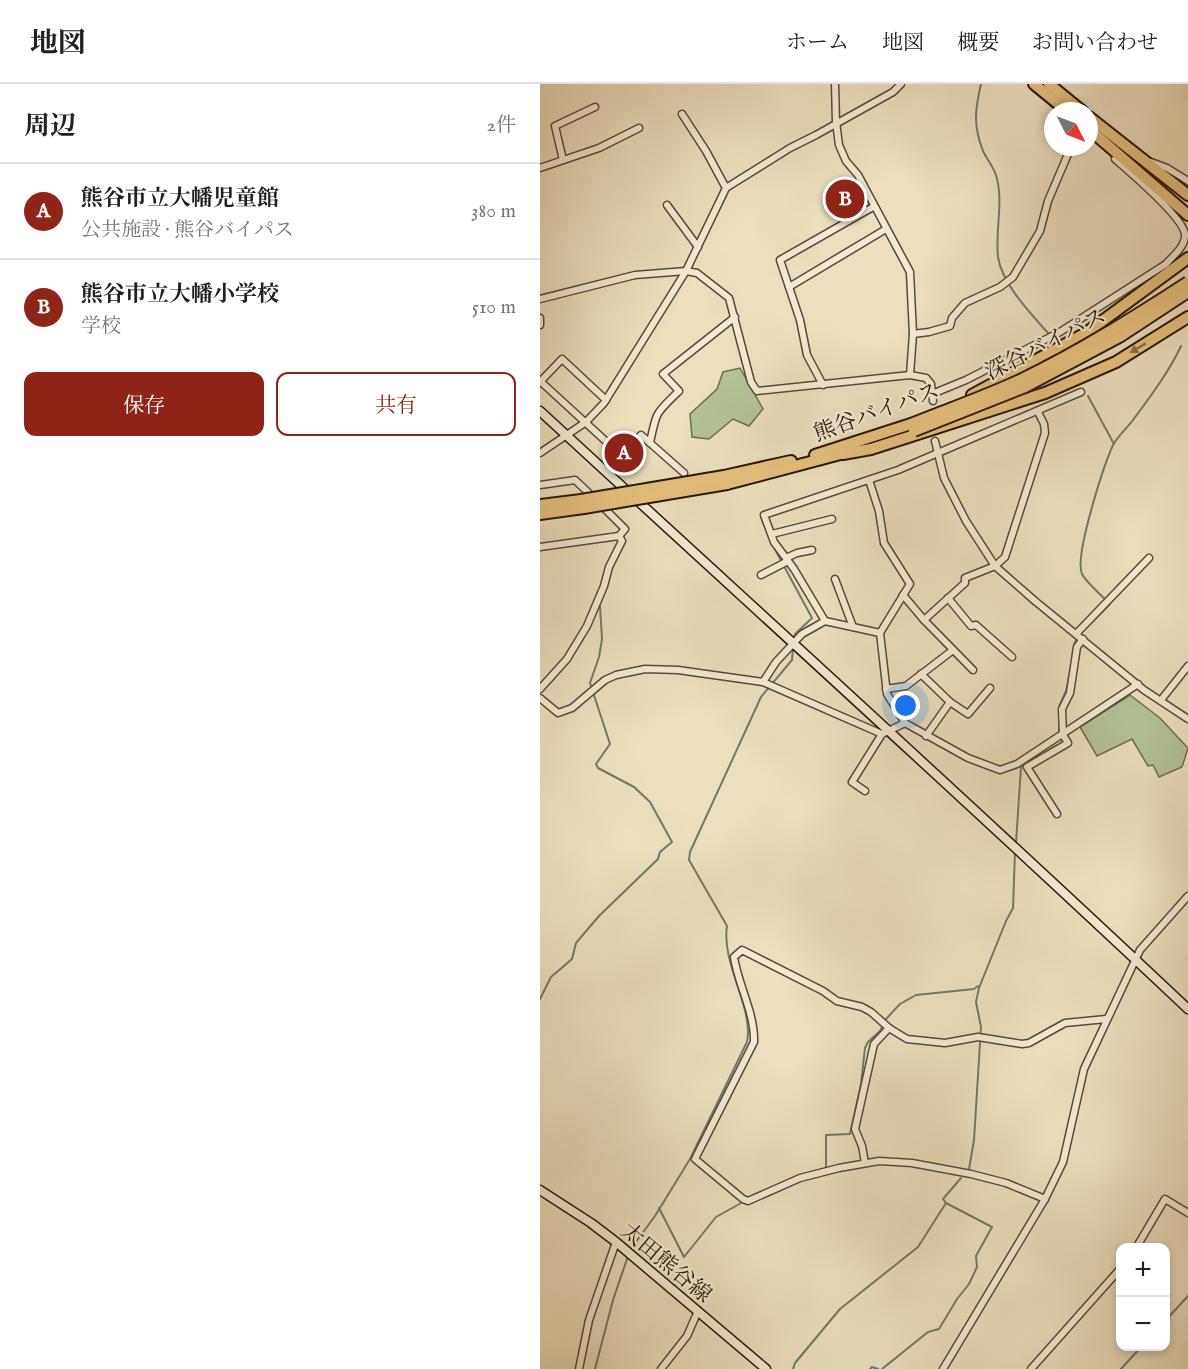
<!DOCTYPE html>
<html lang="ja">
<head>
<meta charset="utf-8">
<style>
  :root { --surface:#fff; --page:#f6f6f6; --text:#202124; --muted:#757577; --line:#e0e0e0; --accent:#8f2418 }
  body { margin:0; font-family:"IM FELL English","Noto Serif JP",serif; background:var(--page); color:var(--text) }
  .controls { position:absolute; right:18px; bottom:18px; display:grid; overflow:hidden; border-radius:12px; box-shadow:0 3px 9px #0003 }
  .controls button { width:54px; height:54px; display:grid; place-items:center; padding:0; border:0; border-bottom:2px solid var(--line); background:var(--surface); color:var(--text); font:30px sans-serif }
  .compass { position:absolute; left:504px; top:18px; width:54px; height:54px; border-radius:50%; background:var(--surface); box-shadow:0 3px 9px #0003; rotate:132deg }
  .you { position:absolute; left:366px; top:622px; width:21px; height:21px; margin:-15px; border:4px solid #fff; border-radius:50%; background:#1a73e8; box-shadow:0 0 0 9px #1a73e833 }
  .badge { display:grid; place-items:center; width:39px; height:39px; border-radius:50%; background:var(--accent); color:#fff; font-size:20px; font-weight:700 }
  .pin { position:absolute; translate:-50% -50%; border:3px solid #fff; box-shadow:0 2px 6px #0006 }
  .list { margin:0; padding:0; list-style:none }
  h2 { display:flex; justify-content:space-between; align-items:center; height:78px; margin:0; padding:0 24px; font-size:26px }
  h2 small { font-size:20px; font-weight:400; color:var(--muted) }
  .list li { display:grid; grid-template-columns:39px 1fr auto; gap:18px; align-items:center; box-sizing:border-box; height:96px; padding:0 24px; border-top:2px solid var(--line) }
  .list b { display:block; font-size:22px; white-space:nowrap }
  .list p { margin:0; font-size:20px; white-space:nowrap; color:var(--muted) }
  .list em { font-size:20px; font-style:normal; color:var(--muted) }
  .actions { display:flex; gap:12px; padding:18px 24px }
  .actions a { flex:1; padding:14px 0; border:2px solid var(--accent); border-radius:12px; text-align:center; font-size:21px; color:var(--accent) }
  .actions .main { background:var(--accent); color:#fff }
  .map { position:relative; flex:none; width:648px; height:1285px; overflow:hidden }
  header { display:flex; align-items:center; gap:36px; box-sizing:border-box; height:84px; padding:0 30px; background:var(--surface); border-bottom:2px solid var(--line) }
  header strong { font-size:28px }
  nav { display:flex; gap:33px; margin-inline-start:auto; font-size:21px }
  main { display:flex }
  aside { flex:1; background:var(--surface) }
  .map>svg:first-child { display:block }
</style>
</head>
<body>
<header>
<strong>地図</strong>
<nav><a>ホーム</a><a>地図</a><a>概要</a><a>お問い合わせ</a></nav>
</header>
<main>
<aside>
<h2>周辺<small>2件</small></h2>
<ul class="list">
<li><span class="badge">A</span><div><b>熊谷市立大幡児童館</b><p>公共施設 · 熊谷バイパス</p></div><em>380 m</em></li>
<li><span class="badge">B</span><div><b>熊谷市立大幡小学校</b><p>学校</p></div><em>510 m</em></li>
</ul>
<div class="actions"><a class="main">保存</a><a>共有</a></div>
</aside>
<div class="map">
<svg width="648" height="1285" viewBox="0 0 648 1285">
  <rect width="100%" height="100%" fill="#ebdfbd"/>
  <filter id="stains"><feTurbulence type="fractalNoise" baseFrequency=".00333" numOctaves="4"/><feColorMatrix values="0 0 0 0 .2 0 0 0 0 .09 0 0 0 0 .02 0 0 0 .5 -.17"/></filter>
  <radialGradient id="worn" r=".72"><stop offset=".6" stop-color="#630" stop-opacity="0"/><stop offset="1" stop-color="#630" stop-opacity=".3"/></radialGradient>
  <g fill="#b2c395" stroke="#6c6d50" stroke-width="1.5">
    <path d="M200 284 223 325 209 342 193 335 169 355 152 353 150 330 177 305 183 288Z"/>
    <path d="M590 611 620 634 648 664 642 683 619 693 613 681 608 682 592 655 557 672 540 643Z"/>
  </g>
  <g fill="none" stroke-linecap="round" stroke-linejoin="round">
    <g stroke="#6a7b6e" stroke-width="2">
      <path d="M441 0C435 26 433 41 443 67 447 75 453 83 456 91 464 117 455 147 458 173 462 200 491 230 508 249"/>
      <path d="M548 312 574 360"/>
      <path d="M221 433 229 453"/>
      <path d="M231 458 272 534 255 550 254 555"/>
      <path d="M552 538 570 520C563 513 546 498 542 490 534 472 564 381 573 361 578 352 587 344 593 336 610 313 629 288 641 262"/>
      <path d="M534 565 535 558 543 546"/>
      <path d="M519 649V623L526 607 532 579"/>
      <path d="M476 759 481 683 518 655"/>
      <path d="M0 915 11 893 32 875 36 859 59 832 118 775 120 768 132 758 110 718 94 703 58 684 56 680 70 660 50 599 59 573 62 555 60 522"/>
      <path d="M283 1085 286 1084V1051L310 1050 321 1000 325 964 328 958 340 947 346 935 360 920 376 911 434 905 438 902"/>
      <path d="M429 1085 434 1056 441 943 436 918 439 904 466 837 473 824 475 768"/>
      <path d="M119 1124 144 1173 176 1133 203 1118"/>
      <path d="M90 1166 115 1132 150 1075 207 958C214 924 181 879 187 842L149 776 150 768 221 613 252 576 253 563"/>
      <path d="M626 1236 648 1212"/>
      <path d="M55 1285 73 1216 88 1172"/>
      <path d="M253 1285 255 1279 300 1225 378 1163 406 1119"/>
      <path d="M330 1285 332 1283 338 1285"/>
      <path d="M342 1285 388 1248 399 1245 417 1215 429 1200 437 1183 436 1172 452 1143 406 1119 403 1115 421 1094"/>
      <path d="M581 1285 602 1262"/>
    </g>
    <defs>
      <g id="street">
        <path d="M295 0 296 38 299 61 306 77 318 91 370 188 373 250 370 291"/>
        <path d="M142 30 166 67 186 104"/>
        <path d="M23 76 15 42 55 23"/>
        <path d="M611 78 627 84 648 97"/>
        <path d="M0 84 59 64 99 44"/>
        <path d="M127 121 158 163"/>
        <path d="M249 203 346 145"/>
        <path d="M0 215 95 191 146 187 157 189 189 214 211 298 217 307 370 291 386 294 391 300 393 317"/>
        <path d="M0 234V241"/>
        <path d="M373 250 389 248 410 242 412 234 425 219 460 203 473 193 500 147 508 117 531 63"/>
        <path d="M0 297 82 372 101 351 144 389"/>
        <path d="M0 298 22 275 66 316"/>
        <path d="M283 301 267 271 260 236 240 176 333 123"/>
        <path d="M392 310 426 296 520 248 626 180C633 172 646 162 645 150 642 132 590 88 575 75L579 71"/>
        <path d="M395 357 404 394 426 437 455 482 495 517 604 606 648 635"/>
        <path d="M110 359C116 328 116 329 139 307L123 290 195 233"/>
        <path d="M0 369 46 338 64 319 146 187 186 104 250 64 276 51 353 8 361 0"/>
        <path d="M0 401 35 396 53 413"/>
        <path d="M60 420 85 445 79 452"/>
        <path d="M232 450 292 435"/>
        <path d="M0 463 79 452 82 457 69 483 64 502 47 542 27 575 0 605"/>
        <path d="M246 474 257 469 272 466"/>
        <path d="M221 491 248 477"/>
        <path d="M295 495 313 543"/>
        <path d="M363 511 384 536 433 586"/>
        <path d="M408 514 431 542 436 541 472 573"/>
        <path d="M384 536 425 499V494L455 482 465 473 505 349 504 340 498 328"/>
        <path d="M285 537 254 485 234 458 224 431 358 386 541 308"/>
        <path d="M340 549 347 610 365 639"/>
        <path d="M536 550 609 474"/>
        <path d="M381 590 410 618 428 630 450 604"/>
        <path d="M223 598 236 578 262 550 285 537 340 549 370 500 344 459 339 427 329 396"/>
        <path d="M346 605 366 602 413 566"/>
        <path d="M0 614 18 629 32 624 65 596 76 591 105 585 138 586 223 598 342 650 365 639 428 674 460 686 477 680 598 600"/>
        <path d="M621 616 648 582"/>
        <path d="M386 652 410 618"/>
        <path d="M325 707 312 698 342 650"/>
        <path d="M517 730 487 683 528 659 523 651 522 625 530 609 537 563 543 555"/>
        <path d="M325 1079 322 1062 315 1045 334 960 349 944"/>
        <path d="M505 1115 466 1099 431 1090 372 1079 339 1077 299 1084 260 1094 208 1117 203 1115 155 1075 214 958C215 929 198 901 194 873L202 866 283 907 297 917 322 923 331 928 349 944 367 955 405 959 438 953 482 960 489 959 525 939 566 935"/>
        <path d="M596 1164 625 1115 648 1129"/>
        <path d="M39 1285 49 1236 76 1158"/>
        <path d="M121 1285 147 1252 158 1227"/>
        <path d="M403 1285 505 1115 523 1078 544 985 600 866 648 812"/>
        <path d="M491 1285 580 1185"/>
      </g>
      <g id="secondary">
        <path d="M0 327C216 526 434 723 648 925"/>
        <path d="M0 1106 51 1139 76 1158 226 1285"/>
      </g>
      <g id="highway">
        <path d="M494 0 527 27"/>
        <path d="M509 0 542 27"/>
        <path d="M549 33 648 111"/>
        <path d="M549 45 648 131"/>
        <path d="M432 311 546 249 648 174"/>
        <path d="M303 370 331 365 505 309 576 278 648 233"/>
        <path d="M275 371 371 340"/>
        <path d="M184 392 251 377"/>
        <path d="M187 400 308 368"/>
        <path d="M0 421 41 416"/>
        <path d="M0 430 44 424"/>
      </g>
    </defs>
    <use href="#street" stroke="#574938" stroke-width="9"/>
    <use href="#secondary" stroke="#26170b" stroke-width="11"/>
    <use href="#highway" stroke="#26170b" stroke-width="14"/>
    <use href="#street" stroke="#f2ead4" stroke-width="6"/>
    <use href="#secondary" stroke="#f2ead4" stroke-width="8"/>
    <use href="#highway" stroke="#e6c07e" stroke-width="10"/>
    <defs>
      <g id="highway-bridge">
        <path d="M371 340C408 325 446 312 482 295 540 267 594 233 648 198"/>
        <path d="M374 347 485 303 581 252 648 208"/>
        <path d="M41 416 184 392"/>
        <path d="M44 424 187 400"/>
      </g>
    </defs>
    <use href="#highway-bridge" stroke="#26170b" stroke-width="14" stroke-linecap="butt"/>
    <use href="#highway-bridge" stroke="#e6c07e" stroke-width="10"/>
  </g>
  <defs><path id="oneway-solid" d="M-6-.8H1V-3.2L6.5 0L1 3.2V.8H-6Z" transform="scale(1.5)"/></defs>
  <use fill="#866c44" href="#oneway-solid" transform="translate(598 264) rotate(149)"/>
  <g text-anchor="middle" stroke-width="4.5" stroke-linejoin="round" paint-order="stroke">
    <g font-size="22" fill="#26170b" stroke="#f2ead4">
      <text transform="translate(505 259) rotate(-27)" y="8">深谷バイパス</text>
      <text transform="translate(336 327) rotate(-20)" y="8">熊谷バイパス</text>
      <text transform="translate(127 1178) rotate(40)" y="8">太田熊谷線</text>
    </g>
  </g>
  <rect width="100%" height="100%" filter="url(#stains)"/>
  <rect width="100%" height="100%" fill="url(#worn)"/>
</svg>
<div class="controls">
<button>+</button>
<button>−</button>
</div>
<svg class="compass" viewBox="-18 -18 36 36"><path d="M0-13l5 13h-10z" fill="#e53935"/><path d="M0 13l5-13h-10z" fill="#757577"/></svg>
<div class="you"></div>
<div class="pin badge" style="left:84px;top:369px">A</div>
<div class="pin badge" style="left:305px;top:115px">B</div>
</div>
</main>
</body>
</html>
